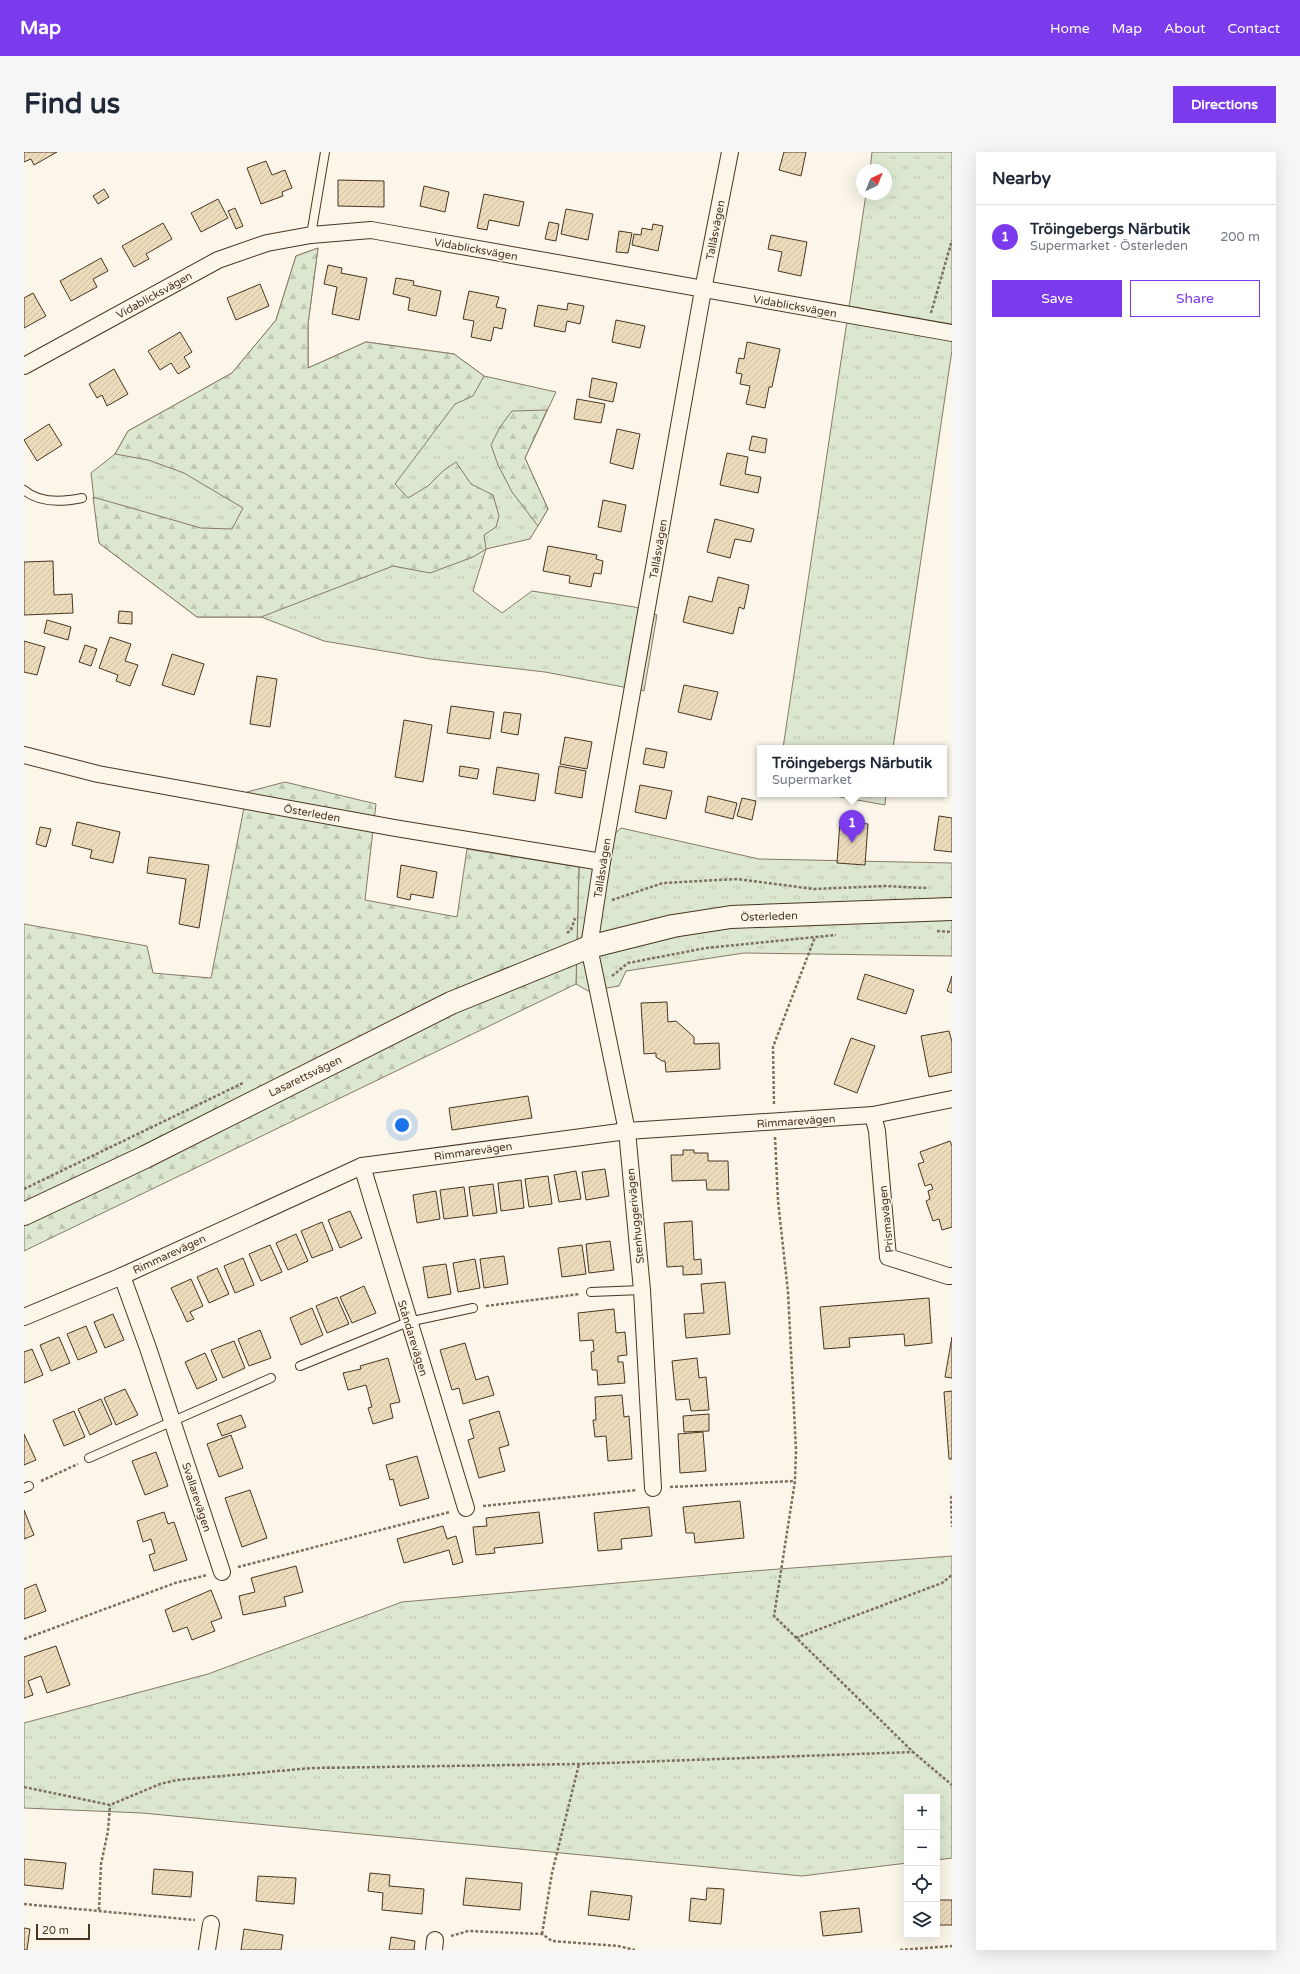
<!DOCTYPE html>
<html lang="en">
<head>
<meta charset="utf-8">
<style>
  :root { --surface:#fff; --page:#f6f6f7; --text:#1f2937; --muted:#747a83; --line:#e0e1e3; --accent:#7c3aed }
  body { margin:0; font-family:"Varela Round",sans-serif; background:var(--page); color:var(--text) }
  .controls { position:absolute; right:12px; bottom:12px; display:grid; overflow:hidden; border-radius:0px; box-shadow:0 4px 16px #0002 }
  .controls button { width:36px; height:36px; display:grid; place-items:center; padding:0; border:0; border-bottom:1px solid var(--line); background:var(--surface); color:var(--text); font:20px sans-serif }
  .compass { position:absolute; left:832px; top:12px; width:36px; height:36px; border-radius:50%; background:var(--surface); box-shadow:0 4px 16px #0002; rotate:43deg }
  .scale { position:absolute; left:12px; bottom:10px; width:54px; box-sizing:border-box; padding-left:4px; border:2px solid #4a3520; border-top:0; font-size:11px; line-height:14px; white-space:nowrap; color:#4a3520; -webkit-text-stroke:3px #fbf6e9; paint-order:stroke }
  .you { position:absolute; left:378px; top:973px; width:14px; height:14px; margin:-10px; border:3px solid #fff; border-radius:50%; background:#1a73e8; box-shadow:0 0 0 6px #1a73e833 }
  .badge { display:grid; place-items:center; width:26px; height:26px; border-radius:50%; background:var(--accent); color:#fff; font-size:13px; font-weight:700 }
  .pin { position:absolute; translate:-50% -33px; filter:drop-shadow(0 1px 2px #0008) }
  .pin::after { content:''; position:absolute; top:21px; width:14px; height:12px; background:inherit; clip-path:polygon(0 0,100% 0,50% 100%) }
  .popup { position:absolute; left:733px; top:593px; width:190px; height:52px; box-sizing:border-box; display:grid; place-content:center; border-radius:0px; background:var(--surface); filter:drop-shadow(0 1px 3px #0005); font-size:13px; white-space:nowrap; color:var(--muted) }
  .popup b { font-size:15px; color:var(--text) }
  .popup::after { content:''; position:absolute; left:50%; top:100%; margin-left:-8px; border:8px solid transparent; border-top-color:var(--surface) }
  .list { margin:0; padding:0; list-style:none }
  h2 { display:flex; justify-content:space-between; align-items:center; height:52px; margin:0; padding:0 16px; font-size:17px }
  h2 small { font-size:13px; font-weight:400; color:var(--muted) }
  .list li { display:grid; grid-template-columns:26px 1fr auto; gap:12px; align-items:center; box-sizing:border-box; height:64px; padding:0 16px; border-top:1px solid var(--line) }
  .list b { display:block; font-size:15px; white-space:nowrap }
  .list p { margin:0; font-size:13px; white-space:nowrap; color:var(--muted) }
  .list em { font-size:13px; font-style:normal; color:var(--muted) }
  .actions { display:flex; gap:8px; padding:12px 16px }
  .actions a { flex:1; padding:9px 0; border:1px solid var(--accent); border-radius:0px; text-align:center; font-size:14px; color:var(--accent) }
  .actions .main { background:var(--accent); color:#fff }
  .icon { flex:none; width:22px; height:22px; fill:none; stroke:currentColor; stroke-width:2; stroke-linecap:round; stroke-linejoin:round }
  .map { position:relative; flex:none; width:928px; height:1798px; overflow:hidden; border-radius:0px }
  header { display:flex; align-items:center; gap:24px; box-sizing:border-box; height:56px; padding:0 20px; background:var(--accent); color:#fff }
  header strong { font-size:19px }
  nav { display:flex; gap:22px; margin-inline-start:auto; font-size:14px }
  .intro { display:flex; align-items:center; justify-content:space-between; box-sizing:border-box; height:96px; padding:0 24px }
  h1 { margin:0; font-size:28px }
  .button { padding:10px 18px; border-radius:0px; background:var(--accent); color:#fff; font-size:14px; font-weight:700 }
  main { display:flex; gap:24px; padding:0 24px }
  aside { flex:1; background:var(--surface); border-radius:0px; box-shadow:0 4px 16px #0002 }
  .map>svg:first-child { display:block }
</style>
</head>
<body>
<header>
<strong>Map</strong>
<nav><a>Home</a><a>Map</a><a>About</a><a>Contact</a></nav>
</header>
<div class="intro"><h1>Find us</h1><a class="button">Directions</a></div>
<main>
<div class="map">
<svg width="928" height="1798" viewBox="0 0 928 1798">
  <defs>
    <pattern id="grass-tufts" width="24" height="20" patternUnits="userSpaceOnUse"><rect width="24" height="20" fill="#dce7d0"/><path d="M3 7l-1-3M5 7V3M7 7l1-3M15 17l-1-3M17 17v-4M19 17l1-3" fill="none" stroke="#bec7b2"/></pattern>
    <pattern id="forest-firs" width="22" height="20" patternUnits="userSpaceOnUse"><rect width="22" height="20" fill="#dce7d0"/><path d="M5 1l3.5 6h-7zM16 11l3.5 6h-7z" fill="#bec7b2"/></pattern>
    <pattern id="building-hatch" width="6" height="6" patternUnits="userSpaceOnUse"><rect width="6" height="6" fill="#ecdcbc"/><path d="M-1 1l2-2M0 6l6-6M5 7l2-2" fill="none" stroke="#ccbda1"/></pattern>
  </defs>
  <rect width="100%" height="100%" fill="#fbf6e9"/>
  <g fill="url(#grass-tufts)" stroke="#887966">
    <path d="M848 0H928V198L869 596H759L842 42H862V18H846Z"/>
    <path d="M294 96 284 172V216L342 190 430 202 460 224 532 240 501 306 524 357 506 387 462 397 449 439 478 461 508 439 611 455 633 463 620 539 521 520 407 507 300 489 237 465H173L75 391 67 321 91 302 104 279 208 221 252 168 272 104Z"/>
    <path d="M800 642H862L861 653Z"/>
    <path d="M597 676 735 707 928 711V804L720 801 602 819 595 834 564 839 552 832 555 715Z"/>
    <path d="M928 1404V1706L913 1708V1645H883V1711L778 1724 118 1661 0 1656V1571L184 1522 378 1450 729 1419Z"/>
  </g>
  <g fill="url(#forest-firs)" stroke="#887966">
    <path d="M294 96 284 172V216L342 190 430 202 460 224 449 244 431 252 371 332 384 346 404 334 419 319 432 310 447 332 469 343 475 364 472 375 460 383 462 397 449 405 406 421 369 414 237 465H173L75 391 69 345 177 376 208 377 219 356 160 321 124 308 91 302 104 279 208 221 252 168 272 104Z"/>
    <path d="M523 258 501 306 524 357 514 374 488 340 474 313 467 293 476 275 488 259Z"/>
    <path d="M261 630 352 652 341 748 433 765 443 697 555 715 552 832 0 1099V772L123 794 129 821 187 826 223 640Z"/>
  </g>
  <g fill="url(#building-hatch)" stroke="#4a3520">
    <path d="M0 0H33L10 13 7 7 0 10Z"/>
    <path d="M760 0H782L777 24 755 18Z"/>
    <path d="M242 9 248 23 261 18 268 36 258 40 259 44 237 52 223 16Z"/>
    <path d="M314 28 360 29V55L314 54Z"/>
    <path d="M400 34 425 40 421 60 396 54Z"/>
    <path d="M80 37 85 45 74 52 69 44Z"/>
    <path d="M460 42 500 50 495 74 465 68 463 78 453 76Z"/>
    <path d="M194 47 204 66 177 80 167 61Z"/>
    <path d="M211 56 219 74 212 77 204 59Z"/>
    <path d="M542 57 569 62 564 88 537 82Z"/>
    <path d="M525 70 535 72 532 89 521 87Z"/>
    <path d="M139 71 148 87 122 102 125 107 110 115 98 94Z"/>
    <path d="M629 72 639 74 634 99 608 93 610 82 617 83 618 76 628 78Z"/>
    <path d="M595 79 608 81 604 101 592 100Z"/>
    <path d="M747 83 783 90 777 124 754 119 758 100 744 97Z"/>
    <path d="M77 106 84 119 69 127 73 135 47 149 36 129Z"/>
    <path d="M304 113 318 116 317 121 343 126 335 168 308 162 313 135 300 132Z"/>
    <path d="M372 126 390 129 389 133 417 139 412 164 384 158 386 146 369 142Z"/>
    <path d="M236 132 245 154 212 168 203 146Z"/>
    <path d="M445 139 475 145 472 155 482 157 478 177 470 175 467 189 447 185 450 169 439 167Z"/>
    <path d="M9 141 22 164 0 176V146Z"/>
    <path d="M544 151 560 154 556 172 543 169 541 180 510 174 514 153 543 158Z"/>
    <path d="M592 168 621 174 616 196 588 190Z"/>
    <path d="M156 180 168 200 160 205 166 215 154 222 147 211 136 218 124 199Z"/>
    <path d="M723 190 756 197 748 235H745L741 256 722 252 726 234 716 232 718 222 712 221 715 206 720 207Z"/>
    <path d="M90 217 104 242 83 254 78 243 73 246 65 232Z"/>
    <path d="M568 226 593 231 589 250 565 245Z"/>
    <path d="M553 247 581 252 577 271 550 267Z"/>
    <path d="M25 272 38 293 13 309 0 288Z"/>
    <path d="M593 277 616 282 609 317 586 311Z"/>
    <path d="M728 284 743 287 741 301 725 298Z"/>
    <path d="M703 301 724 305 721 322 737 325 734 341 696 333Z"/>
    <path d="M579 348 602 353 597 380 574 375Z"/>
    <path d="M691 367 730 377 727 390 711 387 706 406 683 400Z"/>
    <path d="M524 394 573 403 572 407 579 409 577 422 570 421 567 435 545 431 546 424 519 419Z"/>
    <path d="M29 409 30 443 48 442 49 461 0 463V410Z"/>
    <path d="M694 425 725 433 720 457 715 455 709 482 659 470 665 444 688 450Z"/>
    <path d="M95 459 108 460V472L94 471Z"/>
    <path d="M23 468 47 475 44 488 20 481Z"/>
    <path d="M86 485 107 492 101 509 114 513 106 534 92 529 94 523 75 516Z"/>
    <path d="M0 489 21 495 13 523 0 520Z"/>
    <path d="M61 493 73 497 67 514 55 510Z"/>
    <path d="M148 502 180 512 170 543 138 533Z"/>
    <path d="M233 524 253 527 246 575 226 572Z"/>
    <path d="M660 533 694 540 687 568 654 560Z"/>
    <path d="M427 554 470 560 466 587 423 581Z"/>
    <path d="M480 560 497 562 494 583 477 580Z"/>
    <path d="M380 568 408 573 399 630 371 625Z"/>
    <path d="M541 585 568 590 563 617 536 612Z"/>
    <path d="M622 596 643 600 640 616 619 612Z"/>
    <path d="M436 614 455 617 453 627 435 624Z"/>
    <path d="M535 614 562 619 558 646 531 641Z"/>
    <path d="M473 615 515 622 511 649 469 642Z"/>
    <path d="M616 633 648 639 642 667 611 660Z"/>
    <path d="M684 644 713 651 709 667 681 660Z"/>
    <path d="M718 646 732 649 728 668 713 664Z"/>
    <path d="M915 664 928 666V700L910 698Z"/>
    <path d="M816 669 844 672 841 713 813 711Z"/>
    <path d="M53 670 96 680 89 711 66 706 68 698 48 693Z"/>
    <path d="M16 675 27 677 22 695 12 692Z"/>
    <path d="M125 705 185 713 175 776 155 772 162 727 123 721Z"/>
    <path d="M377 713 413 720 409 746 387 742 386 748 373 745Z"/>
    <path d="M841 822 890 838 882 862 833 847Z"/>
    <path d="M928 824V841L923 839Z"/>
    <path d="M643 850 644 870 652 869 670 885V892L695 891 696 917 642 920 641 909H638L632 905V901L620 902 617 851Z"/>
    <path d="M925 879 928 890V920L905 925 897 884Z"/>
    <path d="M827 886 851 894 833 941 810 932Z"/>
    <path d="M504 944 508 966 428 978 425 956Z"/>
    <path d="M926 989 928 994V1075L918 1078 915 1067 909 1069 902 1049 906 1047 904 1039 909 1037 907 1032 901 1034 894 1012 900 1010 896 1000Z"/>
    <path d="M659 998H670V1001H684V1009H704L705 1038H683L682 1028 648 1029 647 1003H659Z"/>
    <path d="M581 1017 585 1044 562 1048 558 1020Z"/>
    <path d="M552 1019 557 1047 535 1050 530 1023Z"/>
    <path d="M524 1024 528 1052 505 1055 501 1027Z"/>
    <path d="M497 1028 500 1056 477 1059 474 1031Z"/>
    <path d="M469 1032 473 1061 449 1064 445 1035Z"/>
    <path d="M440 1035 444 1064 420 1067 416 1038Z"/>
    <path d="M412 1039 416 1067 393 1071 389 1043Z"/>
    <path d="M326 1059 338 1086 316 1096 304 1068Z"/>
    <path d="M668 1069 670 1108 677 1107 678 1122 659 1123V1114L643 1115 640 1071Z"/>
    <path d="M298 1070 309 1098 288 1106 277 1079Z"/>
    <path d="M272 1082 284 1109 264 1118 252 1091Z"/>
    <path d="M586 1089 590 1118 565 1121 562 1092Z"/>
    <path d="M246 1093 258 1120 237 1129 225 1102Z"/>
    <path d="M558 1093 562 1122 538 1125 534 1096Z"/>
    <path d="M480 1104 484 1132 460 1136 456 1107Z"/>
    <path d="M219 1106 230 1133 211 1141 200 1114Z"/>
    <path d="M451 1107 456 1136 434 1140 429 1111Z"/>
    <path d="M422 1112 427 1142 404 1146 399 1115Z"/>
    <path d="M193 1116 205 1142 185 1151 173 1125Z"/>
    <path d="M167 1127 179 1154 166 1160 170 1167 163 1170 147 1136Z"/>
    <path d="M701 1130 706 1182 662 1186 660 1162 680 1161 677 1132Z"/>
    <path d="M340 1134 352 1161 328 1171 316 1145Z"/>
    <path d="M313 1145 325 1172 303 1181 292 1154Z"/>
    <path d="M905 1146 908 1191 881 1194 880 1182 825 1186 826 1195 800 1197 796 1155Z"/>
    <path d="M288 1156 299 1183 277 1193 266 1166Z"/>
    <path d="M590 1157 592 1181 601 1180 603 1203 594 1204V1210H599L601 1231 574 1233 573 1218H568L567 1200 570 1199 569 1188 556 1189 554 1161Z"/>
    <path d="M89 1162 100 1188 81 1196 70 1170Z"/>
    <path d="M62 1174 73 1200 54 1208 43 1182Z"/>
    <path d="M236 1178 247 1206 225 1214 214 1187Z"/>
    <path d="M35 1185 46 1211 27 1219 16 1193Z"/>
    <path d="M928 1185V1226L921 1225Z"/>
    <path d="M210 1189 221 1216 199 1226 187 1198Z"/>
    <path d="M441 1191 452 1228 464 1224 470 1243 439 1252 435 1236 428 1238 416 1198Z"/>
    <path d="M8 1197 19 1223 0 1231V1200Z"/>
    <path d="M181 1201 193 1228 173 1237 161 1210Z"/>
    <path d="M364 1206 376 1250 366 1252 369 1266 349 1272 344 1256 348 1255 342 1233 324 1238 319 1221 337 1217 336 1214Z"/>
    <path d="M673 1206 675 1226 682 1225 685 1258 667 1259 665 1247 652 1248 648 1209Z"/>
    <path d="M101 1237 114 1263 92 1273 80 1246Z"/>
    <path d="M928 1239V1307H925L920 1240Z"/>
    <path d="M598 1243 600 1265 605 1264 608 1307 584 1309 582 1284 571 1285 569 1268H572L571 1245Z"/>
    <path d="M77 1247 88 1272 66 1283 54 1257Z"/>
    <path d="M50 1259 61 1285 40 1294 29 1268Z"/>
    <path d="M475 1259 485 1293 475 1296 481 1319 455 1326 444 1288 450 1286 445 1268Z"/>
    <path d="M685 1262V1279L660 1280 659 1264Z"/>
    <path d="M217 1263 222 1275 198 1284 193 1272Z"/>
    <path d="M679 1280 682 1319 656 1321 654 1282Z"/>
    <path d="M0 1282 12 1308 0 1313Z"/>
    <path d="M207 1283 219 1316 195 1325 183 1292Z"/>
    <path d="M132 1300 144 1334 121 1343 108 1309Z"/>
    <path d="M393 1304 405 1346 376 1354 369 1327 366 1328 362 1313Z"/>
    <path d="M226 1338 243 1386 218 1395 201 1346Z"/>
    <path d="M716 1349 720 1386 671 1391 670 1381H662L659 1355Z"/>
    <path d="M625 1355 628 1384 597 1387 598 1397 574 1399 570 1361Z"/>
    <path d="M0 1358 10 1383 0 1387Z"/>
    <path d="M140 1360 144 1372 150 1370 163 1408 130 1419 125 1403 131 1401 127 1387 119 1390 113 1369Z"/>
    <path d="M515 1360 519 1391 470 1396 471 1401 452 1403 449 1375 463 1374 462 1366Z"/>
    <path d="M419 1374 423 1387 432 1384 439 1410 429 1413 425 1398 380 1411 373 1387Z"/>
    <path d="M272 1414 279 1440 260 1445 262 1454 219 1463 215 1444 231 1440 227 1426Z"/>
    <path d="M12 1432 22 1459 0 1467V1437Z"/>
    <path d="M187 1438 198 1466 187 1470 191 1479 168 1488 163 1475 149 1480 141 1458Z"/>
    <path d="M32 1494 46 1533 23 1541 17 1524 4 1529 9 1543 0 1546V1505Z"/>
    <path d="M0 1707 42 1711 39 1737 0 1733Z"/>
    <path d="M130 1717 169 1720 167 1745 128 1742Z"/>
    <path d="M346 1721 366 1723 365 1734 400 1737 398 1762 358 1758 359 1741 344 1739Z"/>
    <path d="M234 1724 272 1726 270 1752 232 1749Z"/>
    <path d="M442 1726 498 1731 496 1758 439 1753Z"/>
    <path d="M683 1736 700 1737 697 1772 665 1769 667 1746 682 1748Z"/>
    <path d="M567 1739 608 1744 605 1768 564 1763Z"/>
    <rect x="913" y="1748" width="15" height="25"/>
    <path d="M835 1756 838 1780 799 1784 796 1760Z"/>
    <path d="M0 1776 6 1777 3 1798H0Z"/>
    <path d="M220 1777 259 1783 257 1798H217Z"/>
    <path d="M367 1785 391 1789 390 1798H365Z"/>
  </g>
  <g fill="none" stroke-linecap="round" stroke-linejoin="round">
    <defs>
      <g id="lane">
        <path d="M287 83 301 0"/>
        <path d="M0 338C16 352 39 350 58 346"/>
        <path d="M567 1140 618 1138"/>
        <path d="M276 1214 384 1170 449 1156"/>
        <path d="M65 1306 247 1226"/>
        <path d="M0 1336 5 1334"/>
      </g>
      <g id="street">
        <path d="M0 214 194 108 243 91 287 83 347 78 928 181"/>
        <path d="M0 603 74 622 371 676 578 710"/>
        <path d="M849 963 853 979 864 1105 924 1124H928"/>
        <path d="M338 1014 442 1356"/>
        <path d="M98 1124 124 1196 198 1420"/>
        <path d="M0 1165 98 1124 338 1014 603 979 849 963 928 947"/>
        <path d="M629 1336 618 1138 603 979 565 795 578 710 679 138 706 0"/>
        <path d="M183 1798 187 1772"/>
        <path d="M410 1798 411 1788"/>
      </g>
      <path id="secondary" d="M0 1062 121 1005 427 851 565 795 649 774 707 765 928 757"/>
    </defs>
    <use href="#lane" stroke="#4a3520" stroke-width="10"/>
    <use href="#street" stroke="#4a3520" stroke-width="18"/>
    <use href="#secondary" stroke="#4a3520" stroke-width="24"/>
    <g stroke="#7f6f5c" stroke-width="2.5" stroke-dasharray="3 2" stroke-linecap="butt">
      <path d="M907 161 928 88"/>
      <path d="M588 748 639 731 713 727 790 737 861 734 902 736"/>
      <path d="M913 779 928 780"/>
      <path d="M543 781 547 778 551 766"/>
      <path d="M588 824 604 811 682 796 812 783"/>
      <path d="M750 952 749 895 791 785"/>
      <path d="M751 985 754 1049 764 1140 772 1298 771 1329 750 1464 889 1600 928 1633"/>
      <path d="M0 1037 219 931"/>
      <path d="M462 1154 556 1142"/>
      <path d="M17 1329 54 1312"/>
      <path d="M646 1335 771 1329"/>
      <path d="M928 1344 927 1346 928 1375"/>
      <path d="M459 1354 613 1338"/>
      <path d="M214 1415 426 1360"/>
      <path d="M772 1486 918 1431 928 1423"/>
      <path d="M0 1487 151 1431 183 1423"/>
      <path d="M0 1635 86 1653 136 1632 153 1628 288 1616 555 1612 889 1600"/>
      <path d="M0 1752 171 1768"/>
      <path d="M75 1758 77 1712 84 1679 86 1653"/>
      <path d="M518 1782 528 1721 555 1612"/>
      <path d="M427 1784 444 1779 518 1782 528 1789 594 1794 611 1798"/>
      <path d="M876 1798 928 1794"/>
    </g>
    <use href="#lane" stroke="#fbf6e9" stroke-width="8"/>
    <use href="#street" stroke="#fbf6e9" stroke-width="16"/>
    <use href="#secondary" stroke="#fbf6e9" stroke-width="22"/>
  </g>
  <g text-anchor="middle" stroke-width="3" stroke-linejoin="round" paint-order="stroke">
    <g font-size="11" fill="#4a3520" stroke="#fbf6e9">
      <text transform="translate(691 78) rotate(-79)" y="4">Tallåsvägen</text>
      <text transform="translate(452 97) rotate(10)" y="4">Vidablicksvägen</text>
      <text transform="translate(130 143) rotate(-29)" y="4">Vidablicksvägen</text>
      <text transform="translate(771 154) rotate(10)" y="4">Vidablicksvägen</text>
      <text transform="translate(634 397) rotate(-80)" y="4">Tallåsvägen</text>
      <text transform="translate(288 661) rotate(10)" y="4">Österleden</text>
      <text transform="translate(578 716) rotate(-81)" y="4">Tallåsvägen</text>
      <text transform="translate(745 764) rotate(-2)" y="4">Österleden</text>
      <text transform="translate(281 924) rotate(-26)" y="4">Lasarettsvägen</text>
      <text transform="translate(772 969) rotate(-4)" y="4">Rimmarevägen</text>
      <text transform="translate(449 999) rotate(-8)" y="4">Rimmarevägen</text>
      <text transform="translate(611 1064) rotate(-96)" y="4">Stenhuggerivägen</text>
      <text transform="translate(862 1067) rotate(-96)" y="4">Prismavägen</text>
      <text transform="translate(145 1102) rotate(-25)" y="4">Rimmarevägen</text>
      <text transform="translate(389 1186) rotate(73)" y="4">Ståndarevägen</text>
      <text transform="translate(173 1345) rotate(72)" y="4">Svallarevägen</text>
    </g>
  </g>
</svg>
<div class="controls">
<button>+</button>
<button>−</button>
<button><svg class="icon" aria-label="locate" viewBox="0 0 24 24"><circle cx="12" cy="12" r="6"/><path d="M12 2v4M12 18v4M2 12h4M18 12h4"/></svg></button>
<button><svg class="icon" aria-label="layers" viewBox="0 0 24 24"><path d="M12 4l9 5-9 5-9-5zM3 14l9 5 9-5"/></svg></button>
</div>
<svg class="compass" viewBox="-18 -18 36 36"><path d="M0-13l5 13h-10z" fill="#e53935"/><path d="M0 13l5-13h-10z" fill="#747a83"/></svg>
<div class="scale">20 m</div>
<div class="you"></div>
<div class="pin badge" style="left:828px;top:691px">1</div>
<div class="popup"><b>Tröingebergs Närbutik</b>Supermarket</div>
</div>
<aside>
<h2>Nearby<small></small></h2>
<ul class="list">
<li><span class="badge">1</span><div><b>Tröingebergs Närbutik</b><p>Supermarket · Österleden</p></div><em>200 m</em></li>
</ul>
<div class="actions"><a class="main">Save</a><a>Share</a></div>
</aside>
</main>
</body>
</html>
